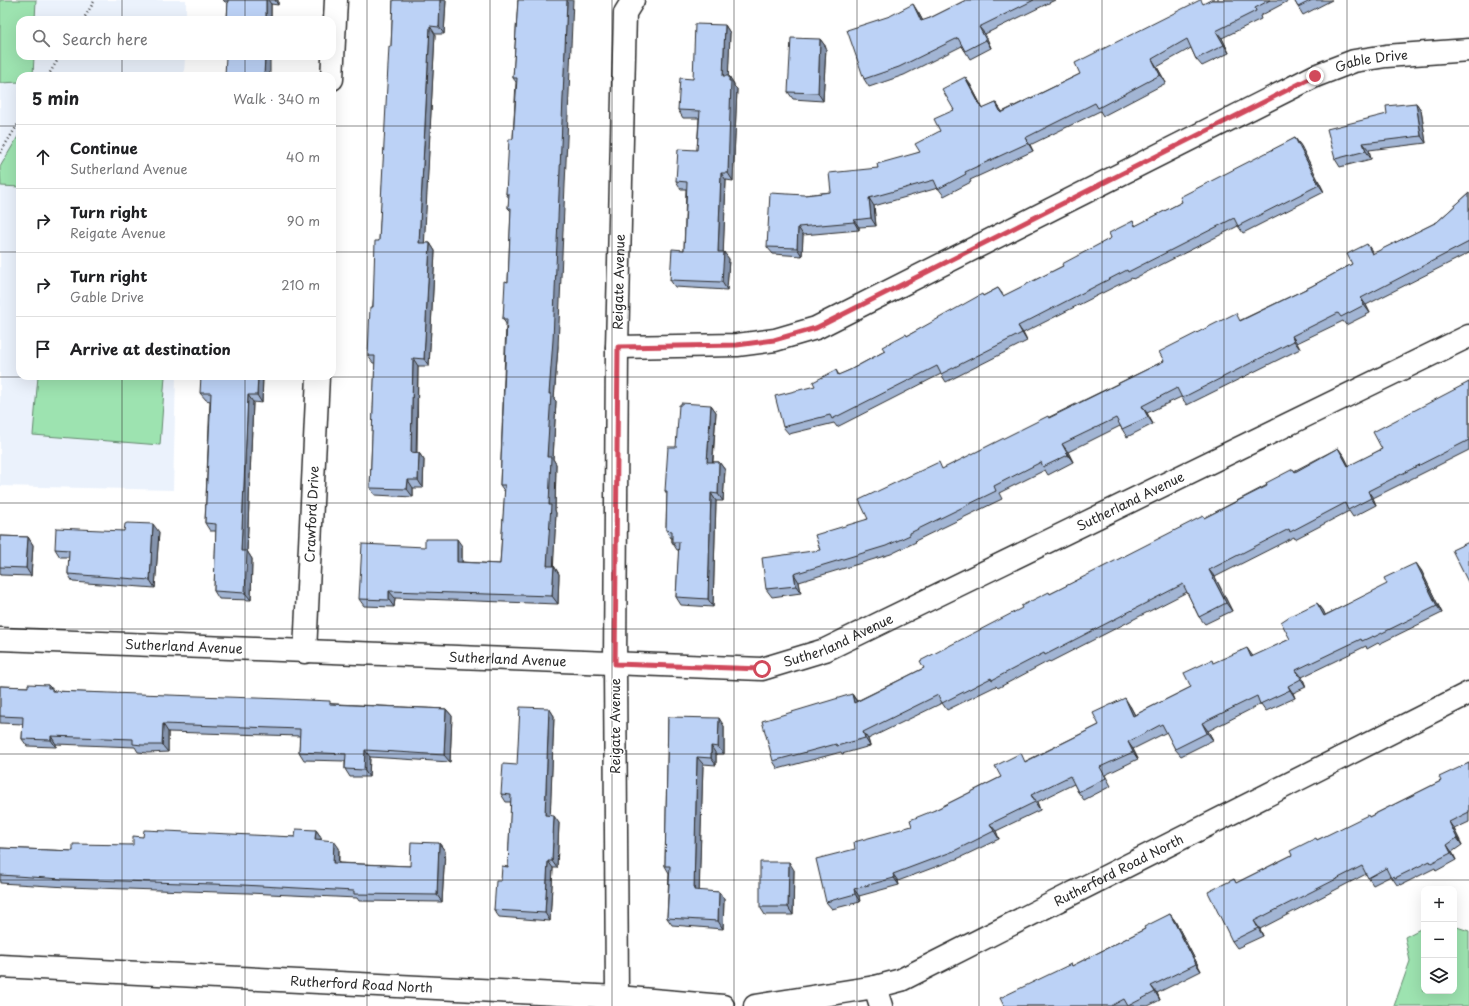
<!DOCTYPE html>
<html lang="en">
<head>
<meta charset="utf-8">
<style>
  :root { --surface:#fff; --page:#f6f6f6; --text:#202124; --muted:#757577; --line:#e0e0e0 }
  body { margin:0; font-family:"Playpen Sans",sans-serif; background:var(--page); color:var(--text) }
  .controls { position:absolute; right:12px; bottom:12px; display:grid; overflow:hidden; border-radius:8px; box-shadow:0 4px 16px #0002 }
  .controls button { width:36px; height:36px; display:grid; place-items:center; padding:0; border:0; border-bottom:1px solid var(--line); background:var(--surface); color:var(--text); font:20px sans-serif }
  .stop { position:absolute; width:12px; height:12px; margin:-9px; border:3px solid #d1495b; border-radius:50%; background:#fff }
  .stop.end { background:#d1495b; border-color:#fff; box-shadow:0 1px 4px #0008 }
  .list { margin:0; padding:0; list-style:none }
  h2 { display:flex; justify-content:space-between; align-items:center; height:52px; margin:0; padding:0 16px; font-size:17px }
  h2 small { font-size:13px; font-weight:400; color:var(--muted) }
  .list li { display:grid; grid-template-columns:26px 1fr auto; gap:12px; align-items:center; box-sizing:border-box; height:64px; padding:0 16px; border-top:1px solid var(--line) }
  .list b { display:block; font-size:15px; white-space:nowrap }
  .list p { margin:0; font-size:13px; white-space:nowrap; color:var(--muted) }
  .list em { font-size:13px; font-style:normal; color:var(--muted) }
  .icon { flex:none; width:22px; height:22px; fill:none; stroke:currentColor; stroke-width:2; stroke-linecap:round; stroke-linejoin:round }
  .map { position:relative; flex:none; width:1469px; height:1006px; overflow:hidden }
  .search { position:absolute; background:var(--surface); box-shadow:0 4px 16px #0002; left:16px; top:16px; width:320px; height:44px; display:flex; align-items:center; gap:10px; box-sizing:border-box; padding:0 14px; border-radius:12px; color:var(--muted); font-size:15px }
  .panel { position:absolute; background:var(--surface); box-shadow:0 4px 16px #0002; left:16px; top:72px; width:320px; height:308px; border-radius:12px }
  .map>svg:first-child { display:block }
</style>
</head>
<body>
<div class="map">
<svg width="1469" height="1006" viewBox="0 0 1469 1006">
  <rect width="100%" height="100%" fill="#fff"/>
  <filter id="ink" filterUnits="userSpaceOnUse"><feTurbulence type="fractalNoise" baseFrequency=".025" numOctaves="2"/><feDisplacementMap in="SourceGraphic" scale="8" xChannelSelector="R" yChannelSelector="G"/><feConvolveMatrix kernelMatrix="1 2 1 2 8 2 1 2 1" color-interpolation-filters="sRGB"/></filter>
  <g filter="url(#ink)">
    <path fill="#ebf2fc" d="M0 0H186V20H20V56H185L184 76H20V376H176L173 490 0 486Z"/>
    <g fill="#9de3b0" stroke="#64876e">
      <path d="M0 0H36L35 20H20V56H34L33 76H20V82L0 83Z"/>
      <path d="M20 133V187L1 186 0 167Z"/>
      <path d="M38 376H165L160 445 33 435Z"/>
      <path d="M1454 926 1469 931V1006H1394L1410 961 1405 937 1424 927V991H1454Z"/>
    </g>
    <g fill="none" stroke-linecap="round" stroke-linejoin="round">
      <defs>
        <g id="minor">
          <path d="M332 79 336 0"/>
          <path id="s1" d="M617 347 737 345 775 340 816 328 1315 76 1354 61 1386 56 1469 50"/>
          <path id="s2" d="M0 639 762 669 825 650 1469 336"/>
          <path id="s3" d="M305 652 318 376"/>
          <path d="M875 987 881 1006"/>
          <path id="s4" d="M617 997 615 664 617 347 625 13 633 0"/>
        </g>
        <g id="tertiary">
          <path id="s5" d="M0 966 617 997 723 1006"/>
          <path id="s6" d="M755 1006 875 987 901 980 1469 693"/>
        </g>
      </defs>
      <use href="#minor" stroke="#2b2b2b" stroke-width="25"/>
      <use href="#tertiary" stroke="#2b2b2b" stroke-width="25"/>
      <g stroke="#2b2b2b" stroke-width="2.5" stroke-dasharray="1 3" stroke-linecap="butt">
        <path d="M83 20 95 0"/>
        <path d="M48 76 60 56"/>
        <path d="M0 153 20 121"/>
      </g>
      <use href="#minor" stroke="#fff" stroke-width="22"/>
      <use href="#tertiary" stroke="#fff" stroke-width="22"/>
    </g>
    <g fill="#a2b5d4" stroke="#2b2b2b">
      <path d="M223 0H278V5L271 4V20H227L228 2H225Z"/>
      <path d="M393 0H446L444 34H435L424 243H430L435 251 429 366H418L417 453H419L424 460 423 488H413V497L375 495 370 488 375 363H373L368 356 379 241 391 47Z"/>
      <path d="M518 0 558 347 554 399 556 401 553 459 556 464 555 510 556 513 553 566H554L559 574 558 604 395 598 394 607 364 606 359 599 425 547 462 546V562L500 564 505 492 500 485 506 324 503 319 508 282 511 211 508 208 509 198 506 194 513 139 516 82 513 78Z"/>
      <path d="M966 0H1055L985 34 991 48 970 59 962 46 904 75 869 87 864 79 918 12 923 21 930 18Z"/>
      <path d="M1211 0H1290L1260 16 1261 19 1222 38 1229 53 1202 66 1196 59 1191 48 1157 67 1166 83 1103 116 1100 111 1030 145 1033 151 970 180 971 182 944 196 938 188 874 206 876 226 859 227V230L803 235 802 256 773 254 767 247 805 195 831 192 878 168 920 152 940 131 970 84 983 109 996 103 1002 112 1080 74Z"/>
      <path d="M1294 0H1332L1303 15 1298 7Z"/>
      <path d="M725 25 730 33 728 76H729L734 84V86L737 89 733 181 726 180 723 252 729 259 727 290 675 287 670 280 684 250 686 189H681L676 181 697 150 699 118H683L678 110 693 79Z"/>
      <path d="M820 39 826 47 823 101 793 99 788 92Z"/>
      <path d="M1416 103 1421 110 1426 143 1369 150 1371 159 1340 167 1335 159 1387 114Z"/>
      <path d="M1295 138 1301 146 1324 192 1243 233 1238 226 1133 279 1132 278 1023 333 1027 341 946 382 941 374 837 427 834 423 789 434 783 427 815 386 836 370 839 375 850 370 885 351 907 336 998 288 1004 296 1063 266 1111 238 1133 221 1136 226 1182 202Z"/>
      <path d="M1469 193V253L1366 305 1370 313 1346 325 1343 321 1297 343 1300 349 1187 405 1181 397 1147 413 1153 424 1127 437 1120 426 1068 452 1073 462 1048 475 1045 470 999 493 1002 499 915 541 916 542 891 554 799 582 801 593 772 597 766 589 820 550 943 469 1164 361 1241 320 1312 286 1352 264 1372 251 1373 254 1437 222Z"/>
      <path d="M263 376 262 403 253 402 247 551 252 559 251 600 219 599 214 591 216 531H210L205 523 210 401 206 400 200 393Z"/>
      <path d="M1469 382V450L1373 498 1376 505 1353 517 1349 511 1295 539 1294 537 1215 577 1232 611 1205 624 1199 617 1187 592 1050 662 1049 661 998 688 996 686 947 710 942 703 868 739 870 746 842 754 841 752 778 769 773 761 852 694 857 701 924 668 1050 594 1204 518 1338 448 1344 456 1349 466 1382 449Z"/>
      <path d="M711 405 716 412 713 462H719L725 470 723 501H716L713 607 681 605 676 597 679 550H677L672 542V538H671L666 530 667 494 665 491Z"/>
      <path d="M124 531 159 532 155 588 73 582 68 574 69 557H60L55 549Z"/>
      <path d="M0 536 28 537 33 545 31 576 0 575Z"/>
      <path d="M1421 570 1442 613 1379 644 1378 643 1367 649 1366 646 1302 677 1306 687 1293 693 1295 698 1266 711 1261 704 1208 731 1213 740 1181 756 1175 749 1167 732 1133 749 1138 759 1105 775 1111 786 1084 800 1078 792 1074 784 1037 802 1040 810 996 831 999 839 959 858 898 881 899 885 859 896 860 902 832 909 826 902 855 849 912 826 935 810 1001 777 1026 761 1099 725 1130 706 1135 715 1191 687 1214 663 1252 655 1253 657 1290 639 1317 603 1323 610 1325 615Z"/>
      <path d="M48 685 54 691 446 709 452 716 450 762 370 757 369 777H350L345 769V761L304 760 299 752 300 736 168 732V752L148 753 138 752 135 747 56 744V747L27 746 22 739 23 724 0 723V686L28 687Z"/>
      <path d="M549 708 554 716 550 816 559 823 557 868H553L550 921 499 917 494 910 501 881 508 867 511 802H506L501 794Z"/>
      <path d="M668 717 724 726V754H716V765L703 764 699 891 719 892 724 899 723 929 672 925 667 918 669 873 665 866Z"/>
      <path d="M1469 763V822L1454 829 1462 845 1452 852 1456 860 1436 871 1435 868 1401 885 1400 884 1397 885 1391 876 1373 885 1366 874 1260 929 1263 936 1237 948 1232 941 1234 879 1236 883 1292 855 1317 840 1369 817 1441 781Z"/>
      <path d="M316 830 321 837V840L339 848V863L410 866 439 843 445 851 442 902 359 901 357 898 248 893 67 887 0 883V848L73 851 133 845 143 837H295Z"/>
      <path d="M794 870 793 915H765L760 907Z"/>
      <path d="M1170 914 1175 921 1201 971 1157 993 1160 1000 1148 1006H1004L1071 964 1072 966 1145 929Z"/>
    </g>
    <g fill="#8493ac" stroke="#2b2b2b">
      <path d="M266 0H268L271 4V20H266Z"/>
      <path d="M275 0H278V5Z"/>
      <path d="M440 0H446L444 34 439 27Z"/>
      <path d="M567 0H573L558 347 554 399 556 401 553 459 556 464 555 510 556 513 553 574 547 566 549 505 547 457 549 394Z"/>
      <path d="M913 4 918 12 927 29 921 21Z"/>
      <path d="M725 25 730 33 728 84 723 76Z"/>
      <path d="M430 26 435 34 424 250 419 243Z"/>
      <path d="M979 27 985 34 991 48 986 40Z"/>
      <path d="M1216 31 1222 38 1229 53 1224 45Z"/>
      <path d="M820 39 826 47 823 101 818 93Z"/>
      <path d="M265 56H270V76H264Z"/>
      <path d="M1152 59 1157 67 1166 83 1160 75Z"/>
      <path d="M729 76 734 84V86L737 89 733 181 728 173Z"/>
      <path d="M965 77 970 84 987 117 982 109Z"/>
      <path d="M996 103 1001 110 1006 120 1001 113Z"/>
      <path d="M1416 103 1421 110 1426 143 1421 136Z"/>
      <path d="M1025 138 1030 145 1033 151 1028 143Z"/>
      <path d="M1295 138 1301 146 1324 192 1319 185Z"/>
      <path d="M1363 143 1369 150 1371 159 1366 151Z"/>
      <path d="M721 173 726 180 723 259 724 252 729 259 727 290 722 282 718 252Z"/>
      <path d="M869 198 874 206 876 226 871 218Z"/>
      <path d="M854 220 859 227V230L854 222Z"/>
      <path d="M798 227 803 235 802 256 797 248Z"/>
      <path d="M430 243 435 251 429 366 424 359Z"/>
      <path d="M1367 244 1372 251 1377 262 1372 254Z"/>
      <path d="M1361 298 1366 305 1370 313 1364 305Z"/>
      <path d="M1018 326 1023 333 1027 341 1022 333Z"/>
      <path d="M1292 336 1297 343 1300 349 1294 341Z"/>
      <path d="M413 358 418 366 416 460 411 452Z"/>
      <path d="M258 376H263L262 403 257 395Z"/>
      <path d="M248 395 253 402 247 551 252 559 251 600 245 593 241 551Z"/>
      <path d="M711 405 716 412 712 469 707 462Z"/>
      <path d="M1142 406 1147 413 1153 424 1148 417Z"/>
      <path d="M1062 444 1068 452 1073 462 1068 455Z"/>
      <path d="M1338 448 1344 456 1353 474 1348 466Z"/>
      <path d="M419 453 424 460 423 488 418 480Z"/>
      <path d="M719 462 725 470 723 501 718 494Z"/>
      <path d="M408 480 413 488V497L407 489Z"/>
      <path d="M1368 491 1373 498 1376 505 1371 498Z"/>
      <path d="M711 493 716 501 713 607 708 599Z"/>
      <path d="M153 524 159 532 155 588 150 580Z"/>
      <path d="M28 537 33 545 31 576 26 568Z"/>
      <path d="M457 539 462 546V569L457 562Z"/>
      <path d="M1416 563 1421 570 1442 613 1437 606Z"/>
      <path d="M554 566 559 574 558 604 552 596Z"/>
      <path d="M1209 570 1215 577 1232 611 1226 603Z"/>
      <path d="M794 574 799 582 801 593 796 586Z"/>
      <path d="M389 591 395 598 394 607 389 600Z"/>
      <path d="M1317 603 1323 610 1329 623 1324 616Z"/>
      <path d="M1247 648 1252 655 1257 665 1251 657Z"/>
      <path d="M1296 670 1302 677 1306 687 1301 679Z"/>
      <path d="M1288 686 1293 693 1295 698 1290 690Z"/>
      <path d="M852 694 857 702 854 703Z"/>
      <path d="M1125 698 1130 706 1139 723 1133 716Z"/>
      <path d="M549 708 554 716 550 823 545 815Z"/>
      <path d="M446 709 452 716 450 762 444 755Z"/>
      <path d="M719 718 724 726V754L718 747Z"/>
      <path d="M1202 723 1208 731 1213 740 1207 733Z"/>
      <path d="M163 724 168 732V752L162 745Z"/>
      <path d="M863 732 868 739 870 746 865 738Z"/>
      <path d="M51 736 56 744V747L51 740Z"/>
      <path d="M1128 742 1133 749 1138 759 1133 752Z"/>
      <path d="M711 746 716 754V765L711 758Z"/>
      <path d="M365 750 370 757 369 777 364 770Z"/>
      <path d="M697 757 703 764 699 898 694 890Z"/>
      <path d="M1031 795 1037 802 1040 810 1035 802Z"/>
      <path d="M554 816 559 823 557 868 552 861Z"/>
      <path d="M1449 822 1454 829 1462 845 1457 838Z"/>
      <path d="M990 824 996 831 999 839 994 831Z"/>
      <path d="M316 830 321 837V847L315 839Z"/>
      <path d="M334 841 339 848 338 870 333 863Z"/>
      <path d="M439 843 445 851 442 902 437 895Z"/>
      <path d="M1447 845 1452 852 1456 860 1451 853Z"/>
      <path d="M548 861 553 868 550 921 545 913Z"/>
      <path d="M789 862 794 870 793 915 788 907Z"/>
      <path d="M893 874 898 881 899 885 894 878Z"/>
      <path d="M854 889 859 896 860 902 855 894Z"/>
      <path d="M719 892 724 899 723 929 718 921Z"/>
      <path d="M1170 914 1175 921 1201 971 1196 964Z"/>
      <path d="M1254 921 1260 929 1263 936 1258 928Z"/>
      <path d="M1151 986 1157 993 1160 1000 1155 992Z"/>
    </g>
    <g fill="#bcd2f6" stroke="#2b2b2b">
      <path d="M228 0H266V20H227Z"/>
      <path d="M393 0H440L439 27 430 26 419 243H430L424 359 413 358 411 452 419 453 418 480H408L407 489 370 488 375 356H368L370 307H373L375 241H379L389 46 391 47Z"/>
      <path d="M518 0H567L553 340 549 394H551L547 457H551L549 505H551L547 566H554L552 596 389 591V600L359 599 362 544 425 547V539H457V562L500 564 505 485H500L507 319H503L505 281 508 282 511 208H508L509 194H506L509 139H513L517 78H513Z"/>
      <path d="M966 0H1034L979 27 986 40 965 51 958 38 899 67 864 79 847 30 890 16 913 4 921 21 930 18Z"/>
      <path d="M1200 0H1201L1203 4 1211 0H1270L1255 8 1256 11 1216 31 1224 45 1196 59 1187 39 1152 59 1160 75 1098 108 1095 103 1025 138 1028 143 965 172 966 174 938 189 934 180 869 198 871 218 854 220V222L798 227 797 248 767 247 770 193 805 195 831 192 829 173 878 168 877 164 920 152 915 144 940 131 934 119 954 110 942 89 965 77 982 109 996 103 1001 113 1080 74 1075 63Z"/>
      <path d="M1294 0H1312L1298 7Z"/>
      <path d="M695 24 725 25 723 76H729V81H731L728 173H721L718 252H724L722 282 670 280 672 249 684 250 687 182 676 181 678 149 697 150 700 111 678 110 680 78 693 79Z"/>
      <path d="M791 38 820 39 818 93 788 92Z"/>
      <path d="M226 56H265L264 76H225Z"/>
      <path d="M1416 103 1421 136 1363 143 1366 151 1335 159 1327 129 1387 114 1386 106Z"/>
      <path d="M1295 138 1319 185 1238 226 1234 218 1128 272 1127 270 1018 326 1022 333 941 374 937 366 832 419 830 415 783 427 775 396 815 386 813 382 836 370 838 375 850 370 885 351 882 347 906 334 907 336 982 294 983 296 998 288 1003 296 1063 266 1062 264 1111 238 1109 233 1133 221 1135 226 1182 202 1180 197Z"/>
      <path d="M1469 193V242L1361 298 1364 305 1341 317 1338 313 1292 336 1294 341 1182 398 1177 388 1142 406 1148 417 1122 429 1116 418 1062 444 1068 455 1043 467 1041 462 994 486 996 491 910 533V535L886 546 794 574 796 586 766 589 762 558 820 550 815 535 868 519 859 500 939 462 942 469 1048 416 1049 418 1164 361 1159 352 1236 313 1240 321 1312 286 1352 264 1347 254 1367 244 1372 254 1437 222Z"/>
      <path d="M201 376H258L257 395H248L241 551H247L245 593 214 591 216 524 205 523 211 393H200Z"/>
      <path d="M1469 382V440L1368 491 1371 498 1348 510 1345 503 1290 532 1289 529 1209 570 1226 603 1199 617 1183 584 1045 655 1044 653 992 680 991 678 942 703 938 695 863 732 865 738 837 746 836 744 773 761 762 721 852 694 854 703 924 668 920 661 1022 608 1021 606 1049 592 1050 594 1203 516 1204 518 1267 486 1266 483 1293 469 1295 472 1338 448 1348 466 1382 449 1373 432Z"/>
      <path d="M681 403 711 405 707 462H719L718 494 711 493 708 599 676 597 679 542H672V531L666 530 667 491H665L668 447H676L679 405H681Z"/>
      <path d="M127 523 153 524 150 580 68 574 69 550 55 549 56 528 124 531 125 524Z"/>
      <path d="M0 536 28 537 26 568 0 567Z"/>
      <path d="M1469 542V584L1452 550Z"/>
      <path d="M1416 563 1437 606 1374 637 1373 636 1362 641 1361 639 1296 670 1301 679 1288 686 1290 690 1260 704 1257 696 1202 723 1207 733 1175 749 1162 724 1128 742 1133 752 1100 767 1106 778 1078 792 1070 776 1031 795 1035 802 990 824 994 831 954 851 893 874 894 878 854 889 855 894 826 902 816 859 855 849 854 842 912 826 910 820 935 810 1001 777 995 766 1021 753 1025 762 1099 725 1093 713 1125 698 1133 716 1191 687 1184 673 1212 660 1213 663 1247 648 1251 657 1290 639 1281 622 1290 616 1317 603 1324 616 1387 584 1384 578Z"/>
      <path d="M28 684 48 685V688H52V691L284 699 330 701V704L446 709 444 755 365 750 364 770 345 769 346 754 299 752 300 729 163 724 162 745H142L133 744V739L51 736V740L22 739 23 717 0 716V686L28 687Z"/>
      <path d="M520 707 549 708 545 815 554 816 552 861H548L545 913 494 910 496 881H501L502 866 508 867 511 795 501 794 503 764 517 765Z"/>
      <path d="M668 717 719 718 718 747 711 746V758L697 757 694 890 719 892 718 921 667 918 670 866H665Z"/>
      <path d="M1469 763V812L1449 822 1457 838 1447 845 1451 853 1431 863 1430 861 1395 878 1394 876 1391 878 1386 868 1368 878 1362 866 1254 921 1258 928 1232 941 1208 892 1234 879 1236 883 1292 855 1290 851 1316 838 1317 840 1368 815 1369 817 1441 781 1439 777Z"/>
      <path d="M296 829 316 830 315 839 334 841 333 863 410 866 411 842 439 843 437 895 354 894V891L242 885 62 879 0 875V848L73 851V844L133 845V836L143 837 144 830 295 837Z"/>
      <path d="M760 862H789L788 907H760Z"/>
      <path d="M1170 914 1196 964 1151 986 1155 992 1128 1006 1124 999 1111 1006H1004L1000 998 1071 964 1072 966 1145 929 1144 927Z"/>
    </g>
  </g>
  <g fill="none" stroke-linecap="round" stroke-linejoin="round" filter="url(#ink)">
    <path stroke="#d1495b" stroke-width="5" d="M762 669 615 664 618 347 737 345 774 340 816 328 1315 76"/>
  </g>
  <path fill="none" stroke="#2b2b2b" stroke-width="1" stroke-opacity="0.55" d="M122 0V20M245 0V20M367 0V1006M490 0V1006M612 0V1006M734 0V1006M857 0V1006M979 0V1006M1102 0V1006M1224 0V1006M1347 0V1006M122 56V76M245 56V76M0 126H20M332 126H1469M0 252H20M332 252H1469M122 376V1006M245 376V1006M0 377H1469M0 503H1469M0 629H1469M0 754H1469M0 880H1469"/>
  <g text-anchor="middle" stroke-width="3" stroke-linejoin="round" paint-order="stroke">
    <g font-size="13" fill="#2b2b2b" stroke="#fff">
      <text dy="5" stroke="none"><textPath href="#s1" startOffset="819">Gable Drive</textPath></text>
      <text dy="5" stroke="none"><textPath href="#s4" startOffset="715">Reigate Avenue</textPath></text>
      <text dy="5" stroke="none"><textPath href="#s2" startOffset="1168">Sutherland Avenue</textPath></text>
      <text dy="5" stroke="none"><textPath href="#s3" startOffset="138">Crawford Drive</textPath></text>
      <text dy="5" stroke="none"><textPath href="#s2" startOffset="844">Sutherland Avenue</textPath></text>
      <text dy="5" stroke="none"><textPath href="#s2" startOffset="184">Sutherland Avenue</textPath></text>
      <text dy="5" stroke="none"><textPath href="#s2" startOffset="508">Sutherland Avenue</textPath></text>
      <text transform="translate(615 726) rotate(-90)" y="5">Reigate Avenue</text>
      <text dy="5" stroke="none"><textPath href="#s6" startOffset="392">Rutherford Road North</textPath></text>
      <text dy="5" stroke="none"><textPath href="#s5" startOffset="362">Rutherford Road North</textPath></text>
    </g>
  </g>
</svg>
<div class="controls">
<button>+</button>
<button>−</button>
<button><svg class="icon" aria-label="layers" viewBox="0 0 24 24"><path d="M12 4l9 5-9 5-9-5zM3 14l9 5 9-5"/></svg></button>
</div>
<div class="stop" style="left:762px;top:669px"></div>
<div class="stop end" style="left:1315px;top:76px"></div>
<div class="search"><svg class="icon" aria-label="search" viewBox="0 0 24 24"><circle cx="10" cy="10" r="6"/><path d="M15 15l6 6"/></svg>Search here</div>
<section class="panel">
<h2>5 min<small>Walk · 340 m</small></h2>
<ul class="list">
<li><svg class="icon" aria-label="ahead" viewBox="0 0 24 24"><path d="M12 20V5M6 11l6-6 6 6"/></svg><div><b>Continue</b><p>Sutherland Avenue</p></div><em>40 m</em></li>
<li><svg class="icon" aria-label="right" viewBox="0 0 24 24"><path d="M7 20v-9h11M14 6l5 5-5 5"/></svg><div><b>Turn right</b><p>Reigate Avenue</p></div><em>90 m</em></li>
<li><svg class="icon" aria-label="right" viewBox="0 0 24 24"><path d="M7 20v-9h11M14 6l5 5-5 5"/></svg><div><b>Turn right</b><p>Gable Drive</p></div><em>210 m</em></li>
<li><svg class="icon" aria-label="arrive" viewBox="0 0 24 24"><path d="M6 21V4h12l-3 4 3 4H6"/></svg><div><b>Arrive at destination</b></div></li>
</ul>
</section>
</div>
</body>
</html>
